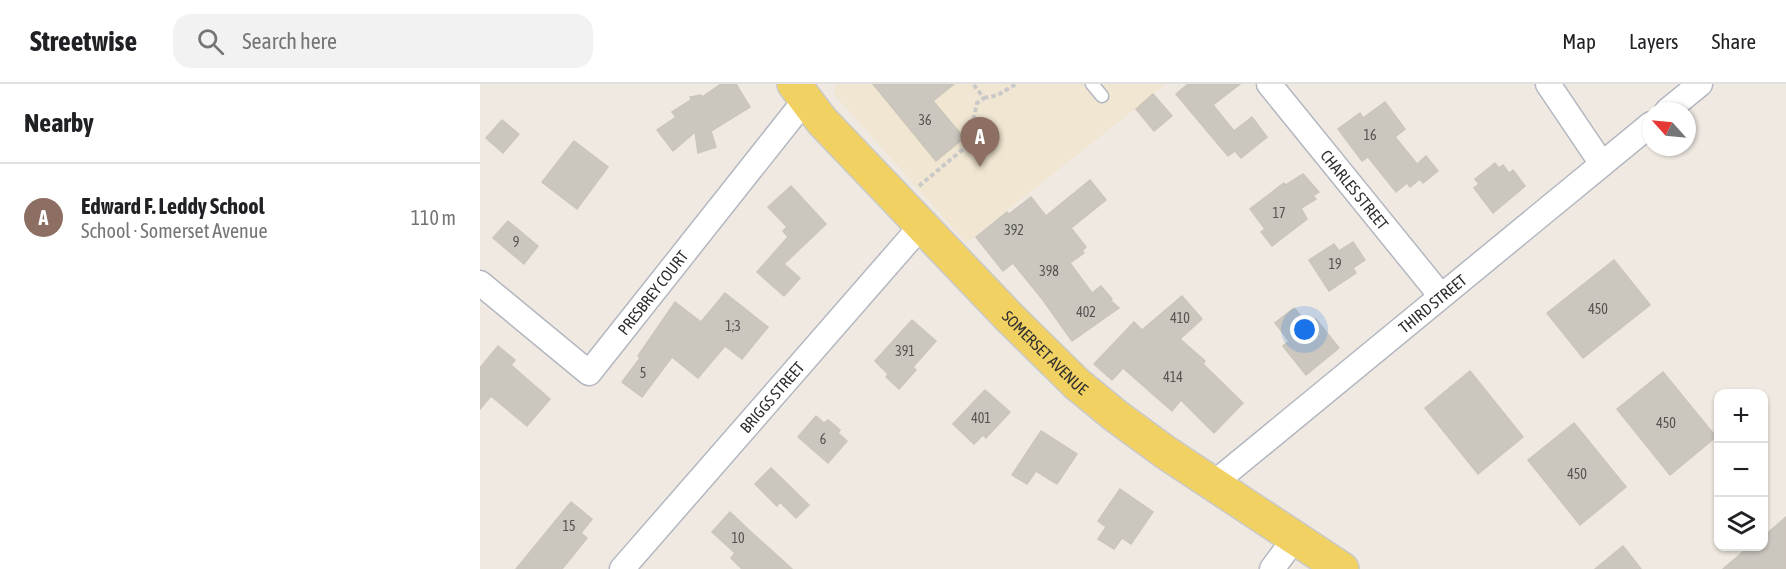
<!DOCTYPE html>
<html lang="en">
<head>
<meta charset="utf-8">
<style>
  :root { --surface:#fff; --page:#f2f2f2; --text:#202124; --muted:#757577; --line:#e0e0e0; --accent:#db2777 }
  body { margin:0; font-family:"Asap Condensed",sans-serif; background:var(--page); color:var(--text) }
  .controls { position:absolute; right:18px; bottom:18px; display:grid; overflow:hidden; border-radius:12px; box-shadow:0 2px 4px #0004 }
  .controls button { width:54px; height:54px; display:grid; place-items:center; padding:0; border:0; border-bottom:2px solid var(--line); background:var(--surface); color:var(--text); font:30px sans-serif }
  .compass { position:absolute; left:1162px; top:18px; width:54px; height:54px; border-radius:50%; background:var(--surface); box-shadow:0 2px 4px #0004; rotate:297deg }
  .you { position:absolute; left:825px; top:246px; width:21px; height:21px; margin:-15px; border:4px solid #fff; border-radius:50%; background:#1a73e8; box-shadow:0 0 0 9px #1a73e833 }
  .badge { display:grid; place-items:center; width:39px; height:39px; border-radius:50%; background:var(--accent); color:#fff; font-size:20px; font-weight:700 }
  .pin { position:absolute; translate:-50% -50px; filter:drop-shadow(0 2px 3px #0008) }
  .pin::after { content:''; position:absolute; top:32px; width:21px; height:18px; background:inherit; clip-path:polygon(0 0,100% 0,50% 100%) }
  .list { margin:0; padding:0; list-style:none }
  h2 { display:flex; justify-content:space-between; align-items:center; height:78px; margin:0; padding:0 24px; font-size:26px }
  h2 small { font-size:20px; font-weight:400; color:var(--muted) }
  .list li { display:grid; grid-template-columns:39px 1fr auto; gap:18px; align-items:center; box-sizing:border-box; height:108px; padding:0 24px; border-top:2px solid var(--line) }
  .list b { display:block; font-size:22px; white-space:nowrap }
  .list p { margin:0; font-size:20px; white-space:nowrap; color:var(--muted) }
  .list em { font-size:20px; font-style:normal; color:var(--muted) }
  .icon { flex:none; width:33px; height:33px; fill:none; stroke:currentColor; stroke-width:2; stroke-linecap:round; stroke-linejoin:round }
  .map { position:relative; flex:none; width:1306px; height:485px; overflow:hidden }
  header { display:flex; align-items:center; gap:36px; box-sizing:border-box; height:84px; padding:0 30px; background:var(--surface); border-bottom:2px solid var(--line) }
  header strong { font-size:28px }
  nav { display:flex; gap:33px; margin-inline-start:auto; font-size:21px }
  .search { width:420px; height:54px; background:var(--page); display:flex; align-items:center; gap:15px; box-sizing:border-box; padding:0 21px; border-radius:18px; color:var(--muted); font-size:22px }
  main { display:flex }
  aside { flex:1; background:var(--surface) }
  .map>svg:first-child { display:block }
</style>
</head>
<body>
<header>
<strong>Streetwise</strong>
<div class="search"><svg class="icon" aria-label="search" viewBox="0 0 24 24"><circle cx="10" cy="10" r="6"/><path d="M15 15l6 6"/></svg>Search here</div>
<nav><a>Map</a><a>Layers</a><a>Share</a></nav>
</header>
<main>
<aside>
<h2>Nearby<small></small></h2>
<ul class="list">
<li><span class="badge" style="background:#8d6e63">A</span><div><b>Edward F. Leddy School</b><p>School · Somerset Avenue</p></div><em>110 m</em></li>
</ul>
</aside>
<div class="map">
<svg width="1306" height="485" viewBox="0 0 1306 485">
  <rect width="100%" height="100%" fill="#efe9e1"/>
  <path fill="#f0e6d1" d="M355 0H686L486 159 354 10Z"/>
  <g fill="#cbc7bf" stroke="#cbc5ba" stroke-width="1.5">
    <path d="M241 0H256L270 23 231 47 236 63 218 69 215 48 193 67 177 46 196 33 192 28 211 16 210 13 221 11 222 13Z"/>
    <path d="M393 0H474L453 17 484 54 456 77Z"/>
    <path d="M708 0H760L733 21 754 47 772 33 787 53 761 74 755 67 748 72 696 10Z"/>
    <path d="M673 10 692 32 674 47 656 25Z"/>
    <path d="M905 18 925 45 915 53 937 80 946 72 958 87 943 99 940 95 930 103 927 99 916 108 888 73 882 77 858 45 880 29 883 34Z"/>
    <path d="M22 36 39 50 23 69 6 54Z"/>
    <path d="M94 57 128 83 97 125 62 98Z"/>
    <path d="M1015 79 1019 84 1023 81 1029 89 1033 86 1045 102 1013 129 994 104 999 100 995 95Z"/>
    <path d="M823 90 839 108 833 112 836 115 821 124 827 135 792 162 781 148 785 145 770 125 804 99 806 101Z"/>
    <path d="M610 96 626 116 591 144 606 163 602 167 604 169 590 179 612 209 621 202 632 215 630 216 639 224 592 257 563 216 533 179 523 187 496 153 527 128 529 130 551 113 566 132Z"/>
    <path d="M311 102 346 140 304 180 320 194 304 212 277 188 308 153 303 147 307 143 288 123Z"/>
    <path d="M28 137 58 162 44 180 13 154Z"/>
    <path d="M873 158 885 176 873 184 876 189 849 207 829 176 854 160 859 167Z"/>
    <path d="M1134 176 1170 221 1103 274 1067 229Z"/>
    <path d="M245 209 288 243 262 275 245 262 218 294 192 273 162 313 142 298 160 274 158 272 195 218 221 238Z"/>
    <path d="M702 212 722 235 700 255 725 277 723 280 763 319 734 349 701 316 692 327 643 284 632 296 614 280 654 238 662 246Z"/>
    <path d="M814 224 828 241 836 235 859 264 826 291 803 262 809 257 795 239Z"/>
    <path d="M432 236 456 257 433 283 436 286 419 305 406 293 408 290 395 277Z"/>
    <path d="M18 262 35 276 31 281 70 315 47 342 11 312 0 325V284Z"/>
    <path d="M990 287 1043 353 998 390 945 324Z"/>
    <path d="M1183 288 1236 353 1190 391 1137 325Z"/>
    <path d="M505 306 530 328 506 354 503 351 494 360 473 340Z"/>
    <path d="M336 332 344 339 348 336 360 346 358 349 367 357 348 379 318 353Z"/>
    <path d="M1094 339 1146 403 1100 441 1048 376Z"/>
    <path d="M561 347 597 370 577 400 556 387 547 400 532 391Z"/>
    <path d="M291 384 329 421 316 434 300 418 297 422 275 400Z"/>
    <path d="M640 405 673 428 651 460 642 454 634 465 618 455 626 443 618 437Z"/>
    <path d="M91 418 112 435 101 449 107 454 82 485H36Z"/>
    <path d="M250 428 270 447 312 485H262L251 474 255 469 232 448Z"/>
    <path d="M1306 433V485H1243L1270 462H1284V452Z"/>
    <path d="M1143 462 1161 485H1115Z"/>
  </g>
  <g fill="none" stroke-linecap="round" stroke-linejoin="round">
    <defs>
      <path id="lane" d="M612 0 622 12"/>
      <g id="street">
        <path id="s1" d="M789 0 961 212"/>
        <path d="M1068 0 1122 80"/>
        <path d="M1187 27 1220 0"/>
        <path id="s2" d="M0 199 109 289 326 15"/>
        <path id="s3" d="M733 400 1171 40"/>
        <path id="s4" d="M142 485 442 141"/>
        <path d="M792 485 815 454"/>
      </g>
      <g id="primary">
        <path id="s5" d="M314 0 342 37 530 234 597 300 636 332 685 368 862 485"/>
      </g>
    </defs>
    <use href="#lane" stroke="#b4b7c1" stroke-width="15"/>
    <use href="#street" stroke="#b4b7c1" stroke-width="27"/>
    <use href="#primary" stroke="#c9c9c9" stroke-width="36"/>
    <g stroke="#c9c9c9" stroke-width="4" stroke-dasharray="4.5 3" stroke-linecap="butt">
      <path d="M504 14 518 11 536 0"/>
      <path d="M439 102 488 61 497 19 504 14 493 0"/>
    </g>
    <use href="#lane" stroke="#fff" stroke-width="12"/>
    <use href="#street" stroke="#fff" stroke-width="24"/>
    <use href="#primary" stroke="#f2d163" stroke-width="33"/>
  </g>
  <g text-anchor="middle" stroke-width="4.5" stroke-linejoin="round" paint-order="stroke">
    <g font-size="14" fill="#555452">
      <text x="445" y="41">36</text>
      <text x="890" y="56">16</text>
      <text x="799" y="134">17</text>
      <text x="534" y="151">392</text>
      <text x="36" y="163">9</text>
      <text x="855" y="185">19</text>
      <text x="569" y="192">398</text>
      <text x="1118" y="230">450</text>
      <text x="606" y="233">402</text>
      <text x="700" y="239">410</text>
      <text x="253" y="247">1;3</text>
      <text x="425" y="272">391</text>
      <text x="163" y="294">5</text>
      <text x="693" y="298">414</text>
      <text x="501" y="339">401</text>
      <text x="1186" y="344">450</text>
      <text x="343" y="360">6</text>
      <text x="1097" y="395">450</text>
      <text x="89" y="447">15</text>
      <text x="258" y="459">10</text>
    </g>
    <g font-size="16" fill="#2e2e2e" stroke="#fff">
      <text dy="6" stroke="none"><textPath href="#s1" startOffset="136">CHARLES STREET</textPath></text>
      <text dy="6" stroke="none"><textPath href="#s2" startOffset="244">PRESBREY COURT</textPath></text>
      <text dy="6" stroke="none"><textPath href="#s3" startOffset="284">THIRD STREET</textPath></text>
      <text dy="6" stroke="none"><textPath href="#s5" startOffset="368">SOMERSET AVENUE</textPath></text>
      <text dy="6" stroke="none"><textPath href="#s4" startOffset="228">BRIGGS STREET</textPath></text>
    </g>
  </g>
</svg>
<div class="controls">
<button>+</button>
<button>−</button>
<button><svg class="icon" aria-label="layers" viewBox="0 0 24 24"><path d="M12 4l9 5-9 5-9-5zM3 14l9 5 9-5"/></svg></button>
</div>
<svg class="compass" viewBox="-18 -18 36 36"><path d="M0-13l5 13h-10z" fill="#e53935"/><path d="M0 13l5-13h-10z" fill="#757577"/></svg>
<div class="you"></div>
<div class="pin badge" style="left:500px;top:83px;background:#8d6e63">A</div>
</div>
</main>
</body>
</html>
